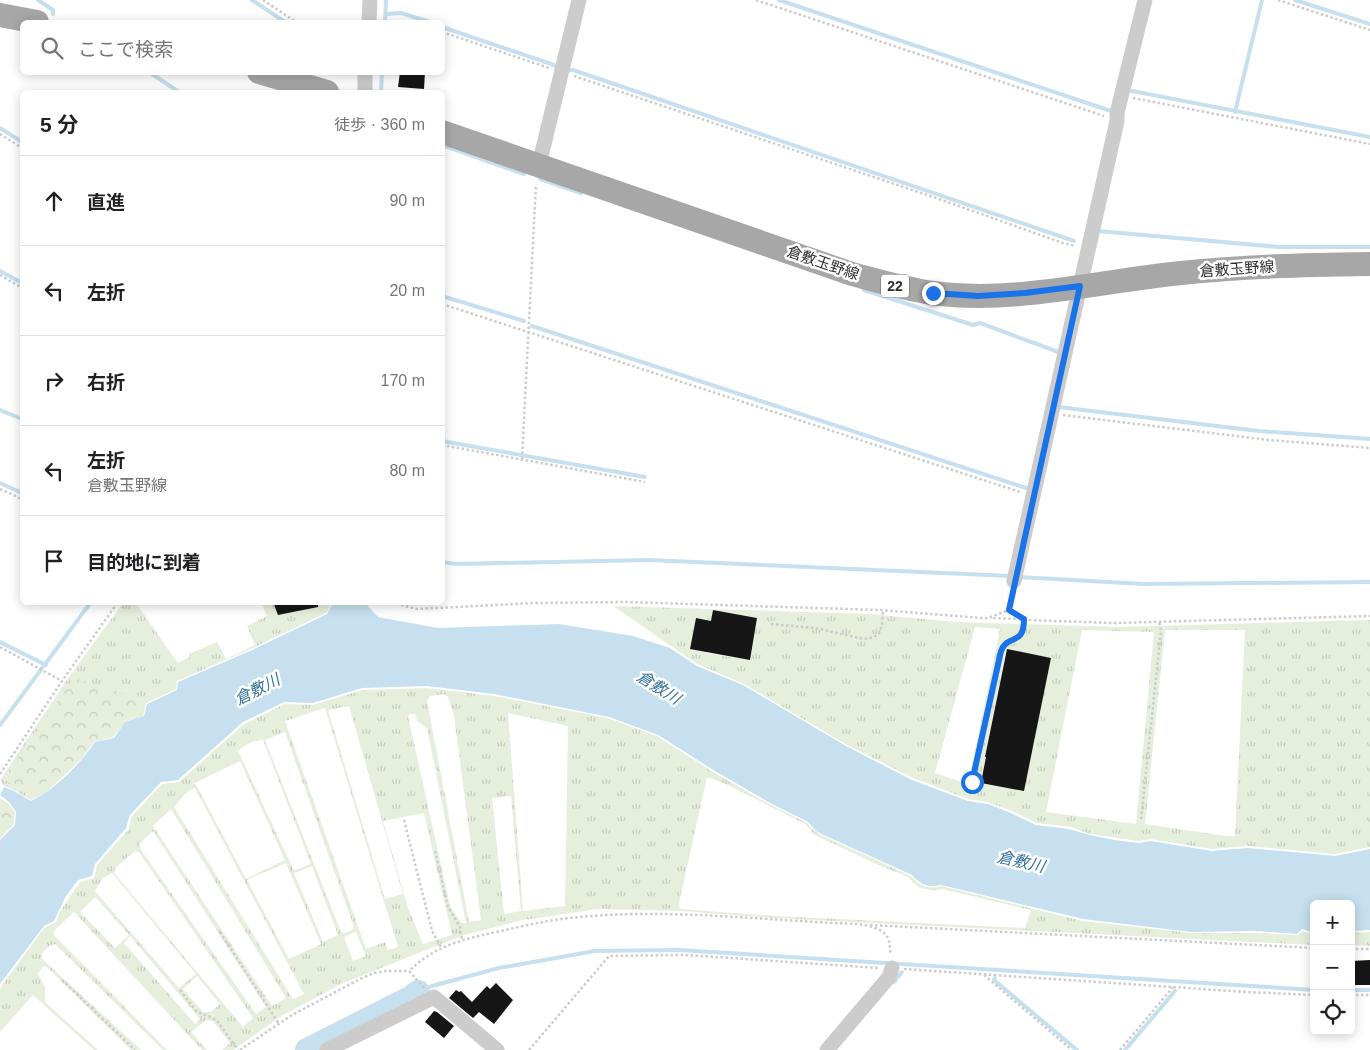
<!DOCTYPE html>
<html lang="ja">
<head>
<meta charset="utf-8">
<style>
  :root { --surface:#fff; --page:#f2f2f2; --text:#202124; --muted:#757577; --line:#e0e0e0 }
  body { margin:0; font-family:Helvetica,"Noto Sans JP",sans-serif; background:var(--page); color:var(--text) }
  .controls { position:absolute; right:15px; bottom:15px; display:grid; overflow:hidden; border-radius:8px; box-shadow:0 2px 12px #0003 }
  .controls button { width:45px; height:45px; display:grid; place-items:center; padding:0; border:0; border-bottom:1px solid var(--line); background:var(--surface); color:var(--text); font:25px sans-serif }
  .stop { position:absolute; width:15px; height:15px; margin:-11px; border:4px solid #1a73e8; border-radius:50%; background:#fff }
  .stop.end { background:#1a73e8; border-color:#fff; box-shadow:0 1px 5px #0008 }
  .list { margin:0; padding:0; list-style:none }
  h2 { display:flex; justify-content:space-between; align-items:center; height:65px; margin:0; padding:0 20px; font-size:21px }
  h2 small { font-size:16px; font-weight:400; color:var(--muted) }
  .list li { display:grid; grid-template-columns:32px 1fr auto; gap:15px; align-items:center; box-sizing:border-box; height:90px; padding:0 20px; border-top:1px solid var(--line) }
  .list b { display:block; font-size:19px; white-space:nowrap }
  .list p { margin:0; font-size:16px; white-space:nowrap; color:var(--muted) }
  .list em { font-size:16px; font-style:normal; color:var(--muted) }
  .icon { flex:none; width:28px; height:28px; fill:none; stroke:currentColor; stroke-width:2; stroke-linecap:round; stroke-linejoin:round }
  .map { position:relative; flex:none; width:1370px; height:1050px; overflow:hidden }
  .search { position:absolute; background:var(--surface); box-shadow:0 2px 12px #0003; left:20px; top:20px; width:425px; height:55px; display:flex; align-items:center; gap:12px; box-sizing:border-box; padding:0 18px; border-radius:8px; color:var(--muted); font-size:19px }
  .panel { position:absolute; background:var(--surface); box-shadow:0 2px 12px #0003; left:20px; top:90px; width:425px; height:515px; border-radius:8px }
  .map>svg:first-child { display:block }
</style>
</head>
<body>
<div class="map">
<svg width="1370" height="1050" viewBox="0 0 1370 1050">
  <defs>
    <pattern id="grass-tufts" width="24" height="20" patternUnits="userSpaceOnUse" patternTransform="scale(1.25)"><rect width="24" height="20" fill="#e6eedc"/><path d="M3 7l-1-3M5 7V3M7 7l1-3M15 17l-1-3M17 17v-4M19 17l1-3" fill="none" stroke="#c6ccbd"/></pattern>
    <pattern id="forest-crowns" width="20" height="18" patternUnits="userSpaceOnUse" patternTransform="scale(1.25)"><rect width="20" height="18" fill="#e6eedc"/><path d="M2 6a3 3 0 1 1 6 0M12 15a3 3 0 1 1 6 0" fill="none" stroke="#c6ccbd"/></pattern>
  </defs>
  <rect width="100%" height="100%" fill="#fff"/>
  <g fill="url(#grass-tufts)" fill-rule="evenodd">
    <path d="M123 603H136L178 663 190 657 189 654 217 642 226 659 255 645 247 626 267 616 261 603H273L279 615 300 611 308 603H332L326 613 251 649 177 681 176 689 146 703 143 716 125 722 113 737 94 742 83 757 68 772 45 793 31 800 14 790 4 786 0 780 66 681ZM141 707 140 715 123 721 112 735 93 740Z"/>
    <path d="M613 606 870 614 956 622 1118 627 1370 620V847L1335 854 1247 846 1211 849 1150 839 1138 841 1090 834 1071 827 1037 823 1012 811 987 802 968 799 913 778 847 745 744 684 697 664ZM713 610 757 618 750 660 706 653ZM696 618 709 620 703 651 690 649ZM975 627 1000 629 968 784 935 773ZM1082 630 1154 632 1136 824 1046 812ZM1165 630H1245L1235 836H1225L1145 824ZM1006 650 1051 658 1029 766 985 757Z"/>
    <path d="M427 688 495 696 608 718 657 736 713 772 769 804 807 823 817 833 911 876C920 886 928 890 941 886L1083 921 1191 933H1255L1298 935 1302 931 1314 935V945L774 918 682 911 598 909 523 920 464 935 341 984 283 1015 233 1050H222L230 1043 213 1021 206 1020 191 1032 207 1050H202L74 912 54 931V935L167 1050H163L55 944 49 946 42 953V959L141 1050H131L46 966 42 967 38 974 45 987V1002L98 1050H94L33 995 0 1032V988L44 928 56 922 59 913 80 882 94 878 97 865 129 829 131 817 162 784 179 782 244 724 285 704 313 705 362 690ZM444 694 448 697 454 716 481 920 469 922 427 701 430 696ZM349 706 403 894 385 899 328 710ZM325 708 398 947 388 950 385 942 366 949 285 721ZM508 713 568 726 565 906 523 911ZM410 714H415L417 721 427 728 466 923H461L450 906 408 716ZM285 732 354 927C352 931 345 934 341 932L265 740ZM263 740 311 864 294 871 238 751C245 744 253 741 263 740ZM240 761 285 860 246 879 195 783ZM707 777 728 785 805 824 815 835 876 864 908 877 918 887 934 891 942 889 1031 910 1025 928 774 916 680 909 679 903ZM194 788H195L304 994 293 999 174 807 185 794ZM511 796 521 911 504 914 492 798ZM171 809 286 998 272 1006 153 826ZM424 813 452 935 423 944 408 908 383 821ZM153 831 266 1007 256 1014 141 850 139 844ZM135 851 139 852 253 1018 243 1027 114 873 115 868ZM286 863 321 944 289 959 247 880ZM312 866 338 935 323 942 294 873ZM112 873 196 974 179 988 95 891 103 878ZM95 897 129 935 115 948 80 912ZM356 932 366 956 353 961 344 937ZM130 936 200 1019 195 1024 124 943ZM197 976 220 1004 211 1012H203L183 989Z"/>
    <path d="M1370 932V946L1351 945V933Z"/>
  </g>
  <g fill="url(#forest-crowns)">
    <path d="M74 678 122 693 141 707 140 715 123 721 112 735 93 740 82 756 57 777 36 786 18 787 3 779Z"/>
    <path d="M0 798 8 803 15 812 14 824 0 839Z"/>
  </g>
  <path fill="#c6e0ef" d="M333 603H366L367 605 378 617 438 628 559 624 633 636 670 648 697 666 743 685 846 746 912 780 968 801 988 804 1011 813 1036 825 1069 829 1090 835 1115 840 1138 843 1151 841 1212 851 1248 848 1335 856 1370 849V930L1351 931V904H1314V933L1302 929 1297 934 1257 931 1191 932 1083 919 941 885C928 888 921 885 912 875L817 832 808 822 770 803 715 771 658 735 609 717 494 694 427 686 362 688 313 703 284 702 243 722 178 780 161 782 130 815 126 828 95 864 92 876 78 880 66 896 54 921 44 926 0 984V840L15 825 16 812 9 802 0 795 4 787 14 791 31 801C57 788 78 766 95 742L114 738 125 722 144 716 147 704 177 690 178 682 252 650 327 614Z"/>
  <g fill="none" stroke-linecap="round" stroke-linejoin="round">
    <g stroke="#c6e0ef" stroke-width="4">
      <path d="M38 0 53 10V14"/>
      <path d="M252 0 285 22"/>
      <path d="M779 0 1111 111"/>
      <path d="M1295 0 1370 24"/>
      <path d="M386 14 401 13 430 22"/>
      <path d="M385 22 386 0"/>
      <path d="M442 27 554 65 558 69"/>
      <path d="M565 71 573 70 1074 241"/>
      <path d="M149 72 179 92"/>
      <path d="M1127 90 1370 137"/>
      <path d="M381 92 382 72"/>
      <path d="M1235 112 1262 0"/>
      <path d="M0 128 22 142"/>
      <path d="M442 145 524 174"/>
      <path d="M540 179 581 193"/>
      <path d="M1098 231 1279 247H1370"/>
      <path d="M0 271 22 283"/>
      <path d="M864 290 973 325 980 323 1061 353"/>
      <path d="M442 296 524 321"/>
      <path d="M532 326 1026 488"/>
      <path d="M1058 407 1259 431 1370 439"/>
      <path d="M0 410 22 419"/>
      <path d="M442 441 645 477"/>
      <path d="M0 483 22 493"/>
      <path d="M442 562 456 564 648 560 1011 576"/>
      <path d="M1018 577 1144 584 1370 582"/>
      <path d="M0 642 46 665"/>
      <path d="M0 725 91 602"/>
      <path d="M995 978 994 980 1077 1050"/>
      <path d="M894 982 902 972"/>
      <path d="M1351 990H1370"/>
      <path d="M418 992 432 986 499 968 595 951 680 950 1314 990"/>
      <path d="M1125 1050 1175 991"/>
    </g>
    <path stroke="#c6e0ef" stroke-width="24" d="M307 1050 410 998 418 992"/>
  </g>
  <g fill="#161616">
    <path d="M400 72H425L424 89 398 87Z"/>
    <path d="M273 602H318V607L278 615Z"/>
    <path d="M713 610 757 618 750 660 690 649 696 618 711 621Z"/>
    <path d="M1007 649 1051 658 1024 791 981 783 986 757H985Z"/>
    <path d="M1370 960V985H1351V961Z"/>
    <path d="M496 983 513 1000 494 1024 479 1012 473 1018 449 998 456 990 459 992 461 991 472 1002 487 986 490 989Z"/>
    <path d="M434 1011 437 1012 454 1026 444 1038 425 1022Z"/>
  </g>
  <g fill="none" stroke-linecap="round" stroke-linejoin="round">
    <g stroke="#ccc" stroke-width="2.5" stroke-dasharray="2.5 2.5" stroke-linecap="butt">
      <path d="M263 0 296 22"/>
      <path d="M756 0 1104 116"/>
      <path d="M1278 0 1370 30"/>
      <path d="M442 32 549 68"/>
      <path d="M574 76 939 199 1063 243 1075 246"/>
      <path d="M1133 98 1370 144"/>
      <path d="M0 134 22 148"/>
      <path d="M0 275 22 288"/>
      <path d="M442 304 1020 492"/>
      <path d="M1063 415 1269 440 1370 448"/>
      <path d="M442 445 645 482"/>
      <path d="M522 459 536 184"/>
      <path d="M0 489 22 499"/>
      <path d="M1012 593 1009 610 1020 618 1028 620 1114 623 1370 616"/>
      <path d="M397 602 401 605 417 609 535 603 626 602 880 610 982 618H988L1009 610"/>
      <path d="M771 624 815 628 864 639 874 637 879 633 882 625 883 611"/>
      <path d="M0 647 62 681"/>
      <path d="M0 774 62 681 118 602"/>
      <path d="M972 782 979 758 1001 651C1008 633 1024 647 1024 619L990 618"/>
      <path d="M1141 819 1161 631 1159 621"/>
      <path d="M404 820 432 931 441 947"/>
      <path d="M435 851 448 907 460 927 462 941"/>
      <path d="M870 925 1314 948"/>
      <path d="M220 932 279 1024"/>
      <path d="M1351 949H1370"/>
      <path d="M904 969 1246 992 1314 995"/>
      <path d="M984 975 1072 1050"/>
      <path d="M62 980 135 1050"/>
      <path d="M424 988 409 971C437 944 465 939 501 931 527 925 553 919 580 917 672 908 767 921 859 924 879 928 892 931 890 954"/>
      <path d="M180 990 197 1012 213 1018 218 1022 238 1050"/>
      <path d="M1351 995H1370"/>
      <path d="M240 1050 292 1015 360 979 374 973 386 971H409"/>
      <path d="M529 1050 609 956 686 955 878 968"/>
      <path d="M1120 1050 1173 987"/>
    </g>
    <g stroke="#ccc" stroke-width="15">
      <path d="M369 22 370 0"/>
      <path d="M365 92V72"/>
      <path d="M539 165 579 0"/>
      <path d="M1014 581 1117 121V113L1145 0"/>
      <path d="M327 1050 434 997 497 1050"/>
      <path d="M827 1050 889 977 892 968"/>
    </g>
    <g stroke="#a7a7a7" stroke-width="24">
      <path d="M0 15 37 22"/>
      <path d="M259 72 327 92"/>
      <path d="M442 132 852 274C878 281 905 289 933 293 1014 304 1100 281 1181 273 1244 266 1307 265 1370 264"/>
    </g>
  </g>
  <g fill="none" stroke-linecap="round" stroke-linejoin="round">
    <path stroke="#1a73e8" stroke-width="6" d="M933 293 978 296 1025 293 1080 286 1009 610 1024 619C1024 647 1008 633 1001 651L972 782"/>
  </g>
  <g text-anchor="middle" stroke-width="5" stroke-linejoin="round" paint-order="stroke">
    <rect fill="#fff" stroke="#6d6d6d" stroke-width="1" x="881" y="274.5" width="28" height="23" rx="4"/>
    <g font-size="14" font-weight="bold" fill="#2f2f2f">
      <text x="895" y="291">22</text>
    </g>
    <g font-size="15" fill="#2f2f2f" stroke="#fff">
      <text transform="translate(823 263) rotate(19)" y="5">倉敷玉野線</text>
      <text transform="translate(1237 269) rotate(-4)" y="5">倉敷玉野線</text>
    </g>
    <g font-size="16" font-style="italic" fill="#367499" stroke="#fff">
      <text transform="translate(659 687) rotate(32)" y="6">倉敷川</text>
      <text transform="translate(257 689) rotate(-27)" y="6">倉敷川</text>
      <text transform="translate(1021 861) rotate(13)" y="6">倉敷川</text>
    </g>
  </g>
</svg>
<div class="controls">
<button>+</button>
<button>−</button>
<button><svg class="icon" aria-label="locate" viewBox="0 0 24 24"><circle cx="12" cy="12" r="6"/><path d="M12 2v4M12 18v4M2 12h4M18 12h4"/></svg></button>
</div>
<div class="stop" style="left:972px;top:782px"></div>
<div class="stop end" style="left:933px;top:293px"></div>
<div class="search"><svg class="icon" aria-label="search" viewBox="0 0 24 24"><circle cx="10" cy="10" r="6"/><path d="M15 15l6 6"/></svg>ここで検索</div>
<section class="panel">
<h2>5 分<small>徒歩 · 360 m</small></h2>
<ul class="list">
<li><svg class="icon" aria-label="ahead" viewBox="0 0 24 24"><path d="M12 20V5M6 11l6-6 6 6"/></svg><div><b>直進</b></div><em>90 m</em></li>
<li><svg class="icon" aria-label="left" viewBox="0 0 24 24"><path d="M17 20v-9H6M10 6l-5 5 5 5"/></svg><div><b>左折</b></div><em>20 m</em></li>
<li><svg class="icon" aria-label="right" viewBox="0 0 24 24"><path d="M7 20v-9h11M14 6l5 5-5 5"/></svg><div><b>右折</b></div><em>170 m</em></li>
<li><svg class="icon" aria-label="left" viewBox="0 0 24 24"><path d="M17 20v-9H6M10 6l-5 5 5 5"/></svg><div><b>左折</b><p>倉敷玉野線</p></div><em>80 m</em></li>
<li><svg class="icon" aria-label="arrive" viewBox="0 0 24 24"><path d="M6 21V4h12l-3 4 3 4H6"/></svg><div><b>目的地に到着</b></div></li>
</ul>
</section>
</div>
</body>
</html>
